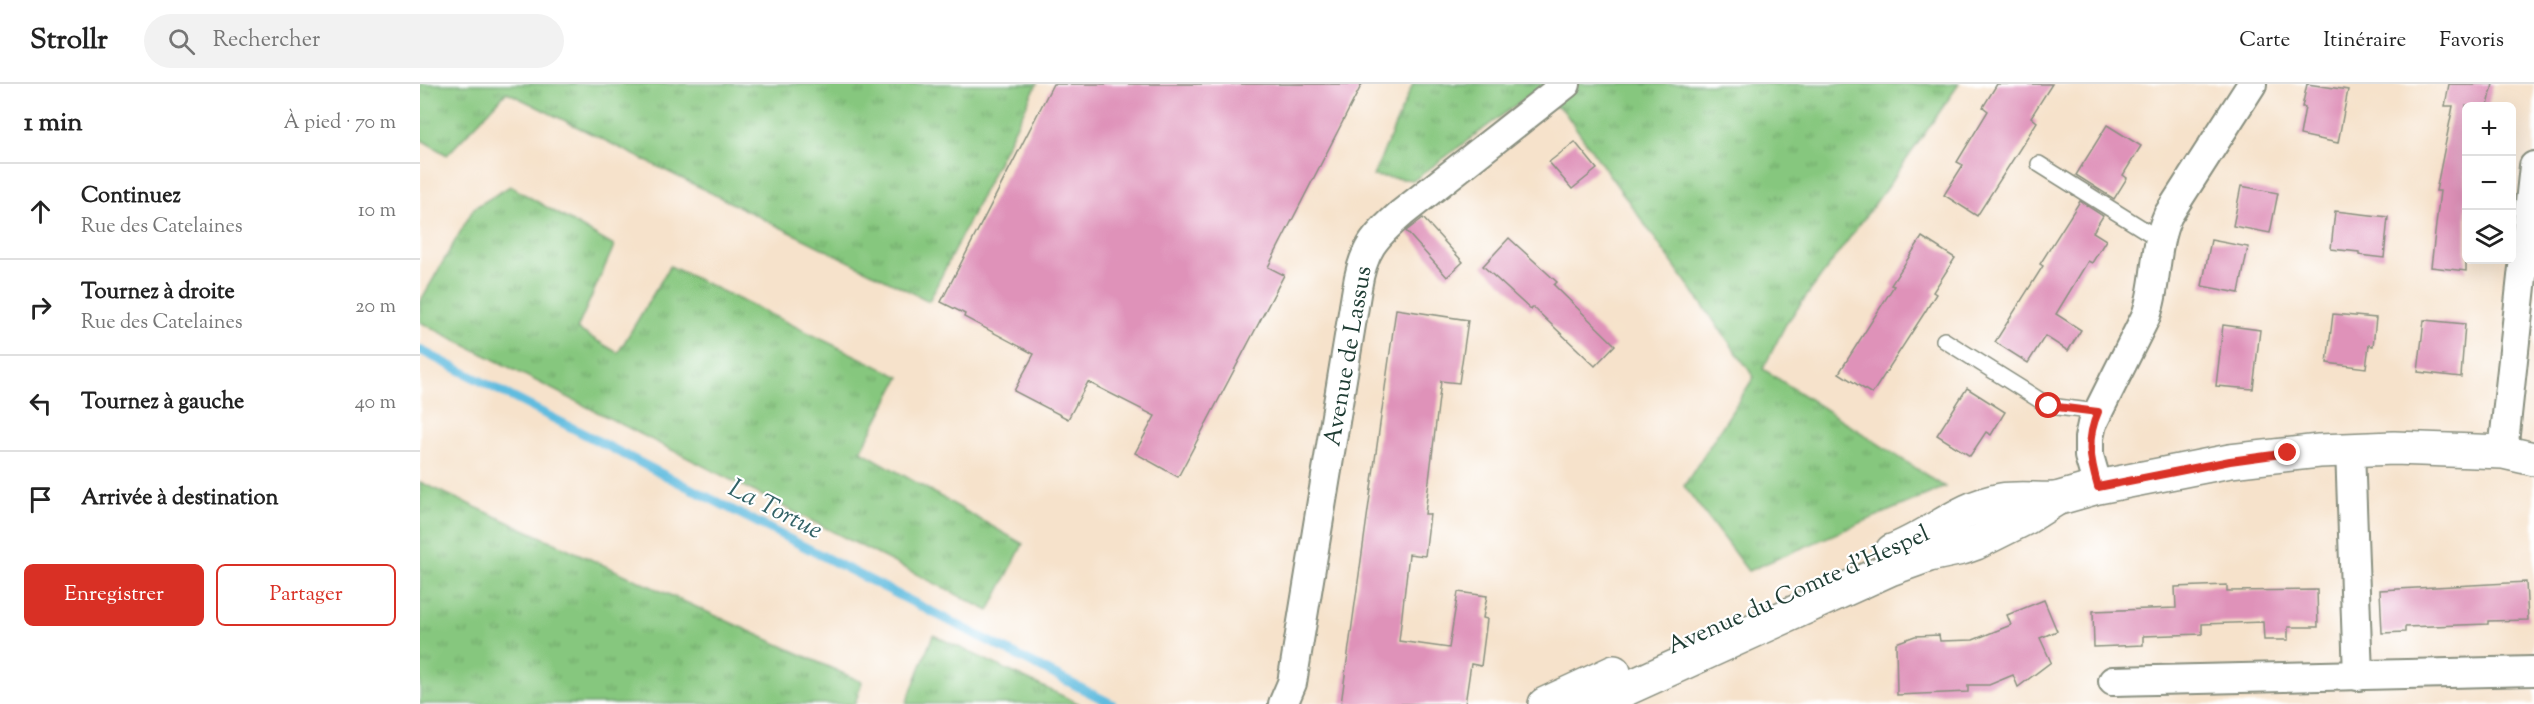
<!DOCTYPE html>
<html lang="fr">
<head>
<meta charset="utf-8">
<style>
  :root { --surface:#fff; --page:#f2f2f2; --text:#222; --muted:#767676; --line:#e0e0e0; --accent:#d93025 }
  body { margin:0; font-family:"Sorts Mill Goudy",serif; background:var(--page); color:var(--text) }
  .controls { position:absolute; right:18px; top:18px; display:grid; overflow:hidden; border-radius:9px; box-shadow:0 6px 24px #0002 }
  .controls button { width:54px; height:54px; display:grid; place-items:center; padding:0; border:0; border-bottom:2px solid var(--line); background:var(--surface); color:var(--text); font:30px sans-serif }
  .stop { position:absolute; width:18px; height:18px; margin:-14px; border:4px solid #d93025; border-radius:50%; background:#fff }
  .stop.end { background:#d93025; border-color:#fff; box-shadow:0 2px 6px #0008 }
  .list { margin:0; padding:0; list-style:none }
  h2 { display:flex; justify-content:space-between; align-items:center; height:78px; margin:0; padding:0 24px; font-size:26px }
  h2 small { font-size:20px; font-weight:400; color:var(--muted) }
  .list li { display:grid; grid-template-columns:39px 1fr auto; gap:18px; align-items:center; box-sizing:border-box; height:96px; padding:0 24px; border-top:2px solid var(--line) }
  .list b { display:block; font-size:22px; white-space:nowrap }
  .list p { margin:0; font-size:20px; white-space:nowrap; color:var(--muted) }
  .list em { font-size:20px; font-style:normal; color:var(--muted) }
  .actions { display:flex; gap:12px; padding:18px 24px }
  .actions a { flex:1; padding:14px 0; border:2px solid var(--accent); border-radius:9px; text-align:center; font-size:21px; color:var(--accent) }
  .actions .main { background:var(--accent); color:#fff }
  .icon { flex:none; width:33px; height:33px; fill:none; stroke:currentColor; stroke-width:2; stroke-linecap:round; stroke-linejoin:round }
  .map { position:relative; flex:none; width:2114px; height:620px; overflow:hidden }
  header { display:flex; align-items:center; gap:36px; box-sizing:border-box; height:84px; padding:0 30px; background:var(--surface); border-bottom:2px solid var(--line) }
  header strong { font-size:28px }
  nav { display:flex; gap:33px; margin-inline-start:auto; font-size:21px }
  .search { width:420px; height:54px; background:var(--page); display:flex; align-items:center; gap:15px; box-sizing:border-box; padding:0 21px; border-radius:33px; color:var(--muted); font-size:22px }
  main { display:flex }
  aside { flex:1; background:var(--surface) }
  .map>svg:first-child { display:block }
</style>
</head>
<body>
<header>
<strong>Strollr</strong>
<div class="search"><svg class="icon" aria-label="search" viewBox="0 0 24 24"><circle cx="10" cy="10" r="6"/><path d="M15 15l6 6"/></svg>Rechercher</div>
<nav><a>Carte</a><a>Itinéraire</a><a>Favoris</a></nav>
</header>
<main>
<aside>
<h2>1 min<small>À pied · 70 m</small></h2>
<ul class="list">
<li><svg class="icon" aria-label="ahead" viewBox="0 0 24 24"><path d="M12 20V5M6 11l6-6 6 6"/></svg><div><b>Continuez</b><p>Rue des Catelaines</p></div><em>10 m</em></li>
<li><svg class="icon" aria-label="right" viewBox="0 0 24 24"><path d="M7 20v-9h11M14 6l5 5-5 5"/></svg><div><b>Tournez à droite</b><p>Rue des Catelaines</p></div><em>20 m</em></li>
<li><svg class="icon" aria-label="left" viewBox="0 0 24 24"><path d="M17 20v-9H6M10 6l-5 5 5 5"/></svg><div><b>Tournez à gauche</b></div><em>40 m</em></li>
<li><svg class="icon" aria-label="arrive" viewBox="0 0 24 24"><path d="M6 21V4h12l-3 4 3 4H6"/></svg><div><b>Arrivée à destination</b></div></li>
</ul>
<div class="actions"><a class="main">Enregistrer</a><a>Partager</a></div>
</aside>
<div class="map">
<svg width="2114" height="620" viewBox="0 0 2114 620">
  <defs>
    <pattern id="grass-tufts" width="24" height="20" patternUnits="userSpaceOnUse" patternTransform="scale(1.5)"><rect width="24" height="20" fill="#86c77e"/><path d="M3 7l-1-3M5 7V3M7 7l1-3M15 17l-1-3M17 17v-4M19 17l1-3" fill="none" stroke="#6da368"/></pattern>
  </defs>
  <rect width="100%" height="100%" fill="#fff"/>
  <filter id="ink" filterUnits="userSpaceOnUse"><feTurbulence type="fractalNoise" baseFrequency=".0167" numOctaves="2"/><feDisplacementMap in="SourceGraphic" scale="12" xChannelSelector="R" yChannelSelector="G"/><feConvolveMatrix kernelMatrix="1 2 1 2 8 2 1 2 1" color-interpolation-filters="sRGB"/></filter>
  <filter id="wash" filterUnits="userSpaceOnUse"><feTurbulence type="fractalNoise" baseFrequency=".008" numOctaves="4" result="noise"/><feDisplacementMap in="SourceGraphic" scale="24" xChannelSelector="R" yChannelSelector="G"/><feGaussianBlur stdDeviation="1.35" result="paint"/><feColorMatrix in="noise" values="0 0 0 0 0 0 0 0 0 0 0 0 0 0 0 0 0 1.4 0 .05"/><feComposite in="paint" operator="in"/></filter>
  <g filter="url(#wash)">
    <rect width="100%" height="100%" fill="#f6e2cb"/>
    <g fill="url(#grass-tufts)" stroke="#528259" stroke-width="1.5">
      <path d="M0 0H617L509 217 87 8 27 71 0 55Z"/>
      <path d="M993 0H1539L1468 102 1366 240 1343 285 1525 403 1328 487 1264 402 1334 293 1143 26 1111 10 994 96 953 92Z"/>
      <path d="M90 102 194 162 157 245 198 269 250 182 480 293 441 367 603 460 569 527 0 238V218L54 124Z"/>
      <path d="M0 398 442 598 435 620H0Z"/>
      <path d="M513 551 660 620H486Z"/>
    </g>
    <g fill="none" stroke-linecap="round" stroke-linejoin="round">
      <path stroke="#61bcdf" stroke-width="9" d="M0 266 692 620"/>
    </g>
    <g id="blocks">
      <g fill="#df92b9">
        <path d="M633 0H942L848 183 864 191 758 393 715 369 735 332 668 298 648 335 594 307 614 270 544 233 545 230 521 218Z"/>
        <path d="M1577 0H1632L1611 33 1617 38 1557 132 1524 111 1543 81 1537 78 1568 27 1563 23Z"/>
        <path d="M1887 0 1928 6 1918 59 1880 51 1885 23H1882Z"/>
        <path d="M2029 0H2073L2068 22H2046V187L2011 183 2020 107H2016L2033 22H2025Z"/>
        <path d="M1687 41 1721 62 1703 91 1707 94 1694 115 1656 91Z"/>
        <path d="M1155 58 1177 85 1152 105 1129 78Z"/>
        <path d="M1821 102 1858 109 1850 149 1813 142Z"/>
        <path d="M1660 117 1683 132 1673 148 1686 156 1672 179 1668 177 1636 230 1661 246 1648 267 1625 252 1608 279 1575 258 1623 182 1620 180Z"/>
        <path d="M1915 127 1968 133 1964 174 1939 171V168L1911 165Z"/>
        <path d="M1003 134 1043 178 1027 193 986 147Z"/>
        <path d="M1502 153 1535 174 1513 208 1516 210 1505 228 1452 310 1419 289 1474 202 1471 201Z"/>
        <path d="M1089 154 1137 198 1134 201 1195 261 1175 282 1113 223 1111 226 1063 182Z"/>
        <path d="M1791 156 1828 163 1819 209 1782 202Z"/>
        <path d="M976 225 1048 236 1039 299 1021 297 1005 430H1010L1005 472 989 470 979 557 1029 564 1038 508 1067 512 1063 534 1067 535 1061 582 1051 580 1045 620H921Z"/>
        <path d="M1913 230 1956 234 1953 262 1949 261 1946 284 1907 279Z"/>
        <path d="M2004 236 2045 240 2041 293 1998 288Z"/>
        <path d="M1803 241 1840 246 1833 305 1796 302Z"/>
        <path d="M1547 304 1585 328 1571 351 1566 348 1550 372 1517 351Z"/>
        <path d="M2106 498 2108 536 2068 537V540L1985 543V548L1962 549 1960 506Z"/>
        <path d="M1807 501V507L1897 506 1898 543H1868V556H1844L1843 538 1782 540V550L1723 552V561L1674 563 1673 527 1756 524 1755 503Z"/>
        <path d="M1624 516 1637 547 1620 554 1631 578 1598 603 1593 591 1569 601H1548V608L1477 611 1476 559 1495 552 1519 551 1520 557 1553 556 1591 541 1587 531Z"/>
      </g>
    </g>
  </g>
  <g filter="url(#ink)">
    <use href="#blocks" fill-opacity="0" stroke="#8a9080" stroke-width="1.5"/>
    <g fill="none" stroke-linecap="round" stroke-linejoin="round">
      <defs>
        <g id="lane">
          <path d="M1619 80 1739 155"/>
          <path d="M1524 256 1629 322 1678 328"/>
        </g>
        <g id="street">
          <path d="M1930 365 1938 592"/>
          <path d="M2083 368 2114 82"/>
          <path d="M1678 403 1669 372V354L1672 340 1726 232C1738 199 1733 164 1748 131L1832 0"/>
          <path d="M1693 597 2114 587"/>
          <path d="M863 620 872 599 937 204C943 166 954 153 982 129L1146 0"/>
        </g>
        <g id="secondary">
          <path d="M1472 467C1510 453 1540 423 1581 416 1599 413 1618 416 1636 415"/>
          <path d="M1125 620 1194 588"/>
          <path d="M1173 620 1470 485 1509 471 1542 464 1556 459 1606 434 1636 415 1678 403 1810 377 1899 367 1974 364 2083 368 2114 375"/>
        </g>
      </defs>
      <use href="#lane" stroke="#8a9080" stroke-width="18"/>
      <use href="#street" stroke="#8a9080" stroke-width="32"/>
      <use href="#secondary" stroke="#8a9080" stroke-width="36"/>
      <use href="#lane" stroke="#fff" stroke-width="15"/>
      <use href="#street" stroke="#fff" stroke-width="28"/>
      <use href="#secondary" stroke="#fff" stroke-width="33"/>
    </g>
  </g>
  <g fill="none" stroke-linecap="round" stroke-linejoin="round" filter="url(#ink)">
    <path stroke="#d93025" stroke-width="8" d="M1629 322 1678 328C1666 355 1670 375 1678 403L1810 377 1868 369"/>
  </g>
  <g text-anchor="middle" stroke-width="4.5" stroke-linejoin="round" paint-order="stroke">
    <g font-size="24" fill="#1f3d34" stroke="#fff">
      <text transform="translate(927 272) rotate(-80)" y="8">Avenue de Lassus</text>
      <text transform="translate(1378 505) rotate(-24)" y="8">Avenue du Comte d'Hespel</text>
    </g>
    <g font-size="26" font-style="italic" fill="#336367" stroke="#fff">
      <text transform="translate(356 424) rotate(27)" y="9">La Tortue</text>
    </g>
  </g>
</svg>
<div class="controls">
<button>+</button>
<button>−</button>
<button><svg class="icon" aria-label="layers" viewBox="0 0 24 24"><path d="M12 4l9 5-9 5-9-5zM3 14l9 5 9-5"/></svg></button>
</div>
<div class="stop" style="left:1629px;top:322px"></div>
<div class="stop end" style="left:1868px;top:369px"></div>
</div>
</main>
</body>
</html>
